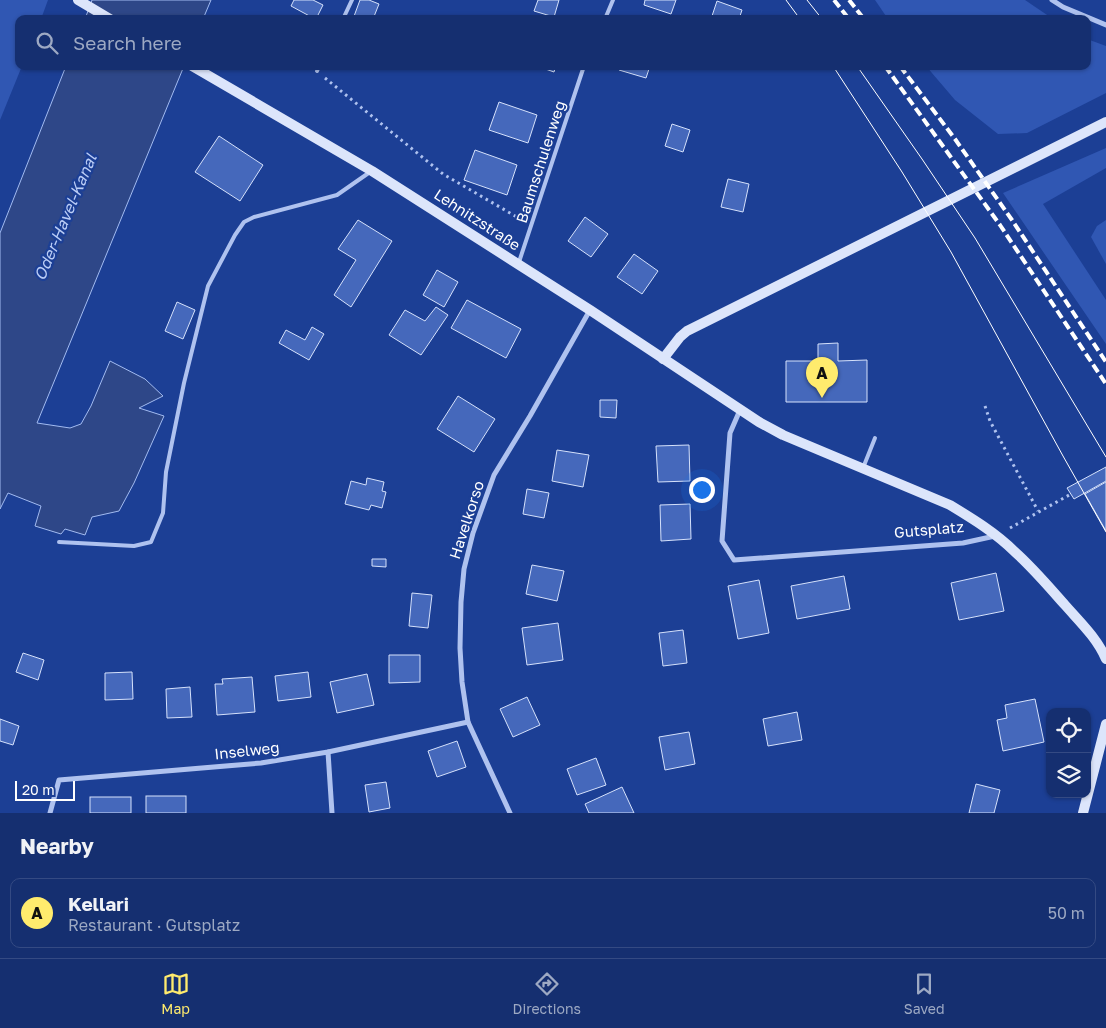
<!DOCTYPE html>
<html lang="en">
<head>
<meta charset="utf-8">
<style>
  :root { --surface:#152f70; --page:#223b78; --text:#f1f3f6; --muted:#9da9c3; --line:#344a83; --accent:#ffeb6d }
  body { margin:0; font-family:"Golos Text",sans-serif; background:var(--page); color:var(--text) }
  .controls { position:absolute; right:15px; bottom:15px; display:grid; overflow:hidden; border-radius:10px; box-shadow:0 1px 4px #0004 }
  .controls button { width:45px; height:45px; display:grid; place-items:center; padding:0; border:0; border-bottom:1px solid var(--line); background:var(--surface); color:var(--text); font:25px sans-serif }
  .scale { position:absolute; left:15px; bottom:12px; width:60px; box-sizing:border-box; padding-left:5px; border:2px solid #fff; border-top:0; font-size:14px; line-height:18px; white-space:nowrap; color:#fff; -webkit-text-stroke:4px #1c3f95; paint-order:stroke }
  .you { position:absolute; left:701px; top:489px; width:18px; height:18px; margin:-12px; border:4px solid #fff; border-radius:50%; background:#1a73e8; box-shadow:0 0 0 8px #1a73e833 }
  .badge { display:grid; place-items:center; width:32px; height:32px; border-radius:50%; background:var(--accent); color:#111; font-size:16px; font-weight:700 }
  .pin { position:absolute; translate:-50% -41px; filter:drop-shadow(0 1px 2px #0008) }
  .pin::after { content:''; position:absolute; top:26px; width:18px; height:15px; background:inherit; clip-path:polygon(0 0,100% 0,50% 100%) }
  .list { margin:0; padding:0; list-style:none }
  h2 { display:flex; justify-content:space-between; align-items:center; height:65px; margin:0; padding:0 20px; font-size:21px }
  h2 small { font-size:16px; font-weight:400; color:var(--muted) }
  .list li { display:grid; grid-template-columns:32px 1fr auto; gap:15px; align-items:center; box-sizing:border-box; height:70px; margin:0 10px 10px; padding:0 10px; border:1px solid var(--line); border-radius:10px }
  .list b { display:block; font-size:19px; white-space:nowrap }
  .list p { margin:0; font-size:16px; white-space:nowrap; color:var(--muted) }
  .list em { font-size:16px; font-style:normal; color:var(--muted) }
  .icon { flex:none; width:28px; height:28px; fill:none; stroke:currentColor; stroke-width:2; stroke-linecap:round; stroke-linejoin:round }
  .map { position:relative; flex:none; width:1106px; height:813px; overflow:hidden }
  .search { position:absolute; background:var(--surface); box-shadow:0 1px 4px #0004; left:15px; right:15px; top:15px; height:55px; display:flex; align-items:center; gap:12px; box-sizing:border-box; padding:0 18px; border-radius:10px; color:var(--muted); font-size:19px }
  .sheet { height:145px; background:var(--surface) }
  nav { display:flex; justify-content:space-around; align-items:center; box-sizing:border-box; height:70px; border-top:1px solid var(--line); background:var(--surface); font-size:14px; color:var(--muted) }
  nav a { display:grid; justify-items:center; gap:2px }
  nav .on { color:var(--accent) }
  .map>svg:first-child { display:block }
</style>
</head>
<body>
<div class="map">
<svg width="1106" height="813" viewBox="0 0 1106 813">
  <rect width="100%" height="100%" fill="#1c3f95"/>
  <g fill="#3057b3">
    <path d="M0 0H48L41 19H19V66H22L0 120Z"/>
    <path d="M875 0H1025L1053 19H888Z"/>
    <path d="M1087 39 1106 46V93L1027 133 998 134 955 100 926 66H1087Z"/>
    <path d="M1106 148V168L1043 204 1106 300V344L1003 193Z"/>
    <path d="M1106 220V264L1091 237 1097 226Z"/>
  </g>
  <g fill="#2e4788" stroke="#a2bbf1">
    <path d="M92 0H211L203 19H85Z"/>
    <path d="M66 66H184L37 423 70 428 81 424 91 406 110 361 145 379 163 396 139 408 164 416 134 483 119 511 92 517 85 535 65 529 61 534 35 526 41 506 8 493 0 509V233Z"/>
  </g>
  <g fill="#4568bb" stroke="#d5e1fb">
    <path d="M294 0H313L323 5 316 19H315L291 6Z"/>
    <path d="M360 0H369L379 4 373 19H353Z"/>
    <path d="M538 0H559L554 17 534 11Z"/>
    <path d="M645 0H676L671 14 644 5Z"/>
    <path d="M717 1 742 10 739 19H711Z"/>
    <path d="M537 66H556L554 72Z"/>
    <path d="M620 66H650L646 78 619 70Z"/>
    <path d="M499 102 537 115 528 143 489 130Z"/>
    <path d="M672 124 690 130 683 152 665 146Z"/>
    <path d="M219 136 263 165 240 201 195 172Z"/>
    <path d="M475 150 517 165 507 195 464 180Z"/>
    <path d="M728 179 749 184 743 212 721 207Z"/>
    <path d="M585 217 608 234 591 257 568 241Z"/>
    <path d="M358 220 392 241 351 307 334 295 356 260 338 249Z"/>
    <path d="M634 254 658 271 642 294 617 277Z"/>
    <path d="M437 270 458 282 444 307 423 295Z"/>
    <path d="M467 300 521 329 506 358 451 328Z"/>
    <path d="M177 302 195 310 183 339 165 331Z"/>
    <path d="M436 307 448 315 421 355 389 335 405 310 425 321Z"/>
    <path d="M312 327 324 334 309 360 279 343 286 330 305 340Z"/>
    <path d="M838 343V361L867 360V402H786V361H818V344Z"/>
    <path d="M458 396 495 419 474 452 437 429Z"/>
    <path d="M600 400H617L616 418 600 417Z"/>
    <path d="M689 445 690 481 658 482 656 446Z"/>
    <path d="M557 450 589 455 583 487 552 481Z"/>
    <path d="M1106 467V481L1074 499 1067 488Z"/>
    <path d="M367 478 384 482 382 491 386 492 382 508 371 505 369 510 345 504 351 481 366 485Z"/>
    <path d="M1106 482V531L1085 494Z"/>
    <path d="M527 489 549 493 544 518 523 514Z"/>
    <path d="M690 504 691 539 661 541 660 505Z"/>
    <path d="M372 559H386V567L372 566Z"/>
    <path d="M532 565 564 571 557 601 526 594Z"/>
    <path d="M996 573 1004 611 959 620 951 583Z"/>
    <path d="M844 576 850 609 797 619 791 586Z"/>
    <path d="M759 580 769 633 738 639 728 586Z"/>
    <path d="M412 593 432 595 428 628 409 626Z"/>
    <path d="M558 623 563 660 527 665 522 628Z"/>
    <path d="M683 630 687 663 663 666 659 633Z"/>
    <path d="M23 653 44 660 38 680 16 672Z"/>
    <path d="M389 655H420V682L389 683Z"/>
    <path d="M132 672 133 699 105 700V673Z"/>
    <path d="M308 672 311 697 278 701 275 676Z"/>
    <path d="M367 674 374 705 337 713 330 682Z"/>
    <path d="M252 677 255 712 217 715 215 684H223L222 679Z"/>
    <path d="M190 687 192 717 167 718 166 689Z"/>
    <path d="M527 697 540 725 513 737 500 709Z"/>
    <path d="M1035 699 1044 742 1003 751 997 720 1007 718 1005 705Z"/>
    <path d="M797 712 802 740 768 746 763 719Z"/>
    <path d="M0 719 19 726 13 745 0 741Z"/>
    <path d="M689 732 695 764 665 770 659 737Z"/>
    <path d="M457 741 466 767 437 777 428 751Z"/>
    <path d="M596 758 606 785 577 795 567 769Z"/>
    <path d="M386 782 390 808 369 812 365 785Z"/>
    <path d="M976 784 1000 790 994 813H969Z"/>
    <path d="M622 787 634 813H589L585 804Z"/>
    <rect x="146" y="796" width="40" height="17"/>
    <rect x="90" y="797" width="41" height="16"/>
  </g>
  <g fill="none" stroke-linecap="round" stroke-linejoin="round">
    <g stroke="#afc2ef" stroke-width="3" stroke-dasharray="2.5 4" stroke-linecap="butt">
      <path d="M325 78 443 174 522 220"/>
      <path d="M985 406 990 421 1038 511"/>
      <path d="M1010 528 1071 494"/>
    </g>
    <g stroke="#afc2ef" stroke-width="4">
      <path d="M343 19 352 0"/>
      <path d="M605 19 613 0"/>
      <path d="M317 71 319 66"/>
      <path d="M519 262 584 66"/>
      <path d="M863 468 875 438"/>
      <path d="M59 542 134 546 151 542 163 513 166 472 184 383 208 286 235 235 244 222 254 217 337 195 370 172"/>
    </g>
    <g stroke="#afc2ef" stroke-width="5">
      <path d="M1052 0 1063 7 1106 25"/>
      <path d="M740 410 730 433 722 541 734 560 963 543 995 536"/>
      <path d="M328 752 332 813"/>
      <path d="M50 813 59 780 261 763 328 752 468 722"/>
      <path d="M510 813 468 722 462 682 460 648 461 602 464 569 473 533 494 475 530 416 590 310"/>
    </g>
    <g stroke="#dce5fb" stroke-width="10">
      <path d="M78 0 110 19"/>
      <path d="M192 66 372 171 590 310 759 422 783 435 950 505C973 519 996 533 1015 552 1033 568 1049 587 1065 605 1080 622 1097 638 1106 659"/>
      <path d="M663 359 680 337 687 331 1106 122"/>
      <path d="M1083 813 1106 724"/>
    </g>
    <g stroke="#fff" stroke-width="1">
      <path d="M786 0 800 19"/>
      <path d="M807 0 822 19"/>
      <path d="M833 66 902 172 951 252 1063 456 1106 532"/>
      <path d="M857 66 922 159 975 238 1106 457"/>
    </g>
    <g stroke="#fff" stroke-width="4" stroke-dasharray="9 4" stroke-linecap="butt">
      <path d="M834 0 849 19"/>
      <path d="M849 0 864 19"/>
      <path d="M885 66 1000 225 1106 384"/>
      <path d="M900 66 955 139 1012 220 1106 362"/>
    </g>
  </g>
  <g text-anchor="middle" stroke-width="4.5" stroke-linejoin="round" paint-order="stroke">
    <g font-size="15" fill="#fff" stroke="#1c3f95">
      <text transform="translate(541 162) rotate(-72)" y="5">Baumschulenweg</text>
      <text transform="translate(477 220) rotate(33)" y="5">Lehnitzstraße</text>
      <text transform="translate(467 520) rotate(-72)" y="5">Havelkorso</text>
      <text transform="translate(929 530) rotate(-5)" y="5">Gutsplatz</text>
      <text transform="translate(247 751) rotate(-6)" y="5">Inselweg</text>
    </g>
    <g font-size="16" font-style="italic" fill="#bbcdf6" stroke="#1c3f95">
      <text transform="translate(65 217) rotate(-67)" y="6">Oder-Havel-Kanal</text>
    </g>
  </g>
</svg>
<div class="controls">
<button><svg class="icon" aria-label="locate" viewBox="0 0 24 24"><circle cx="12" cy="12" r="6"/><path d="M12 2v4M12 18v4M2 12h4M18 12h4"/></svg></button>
<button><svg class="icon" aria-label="layers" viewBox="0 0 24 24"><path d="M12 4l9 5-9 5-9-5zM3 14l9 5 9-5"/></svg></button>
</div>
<div class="scale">20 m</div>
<div class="you"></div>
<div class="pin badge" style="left:822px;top:398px">A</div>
<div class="search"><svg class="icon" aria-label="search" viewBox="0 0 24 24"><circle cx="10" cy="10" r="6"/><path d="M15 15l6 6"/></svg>Search here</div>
</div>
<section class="sheet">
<h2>Nearby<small></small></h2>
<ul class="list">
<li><span class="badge">A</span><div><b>Kellari</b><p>Restaurant · Gutsplatz</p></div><em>50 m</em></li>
</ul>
</section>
<nav>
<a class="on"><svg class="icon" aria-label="map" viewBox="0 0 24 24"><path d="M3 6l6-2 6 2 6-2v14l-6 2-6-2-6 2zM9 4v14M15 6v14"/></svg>Map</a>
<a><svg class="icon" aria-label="directions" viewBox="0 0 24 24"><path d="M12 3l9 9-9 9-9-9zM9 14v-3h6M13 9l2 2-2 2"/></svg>Directions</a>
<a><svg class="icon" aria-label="saved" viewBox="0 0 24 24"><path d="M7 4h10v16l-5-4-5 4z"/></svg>Saved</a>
</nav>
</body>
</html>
